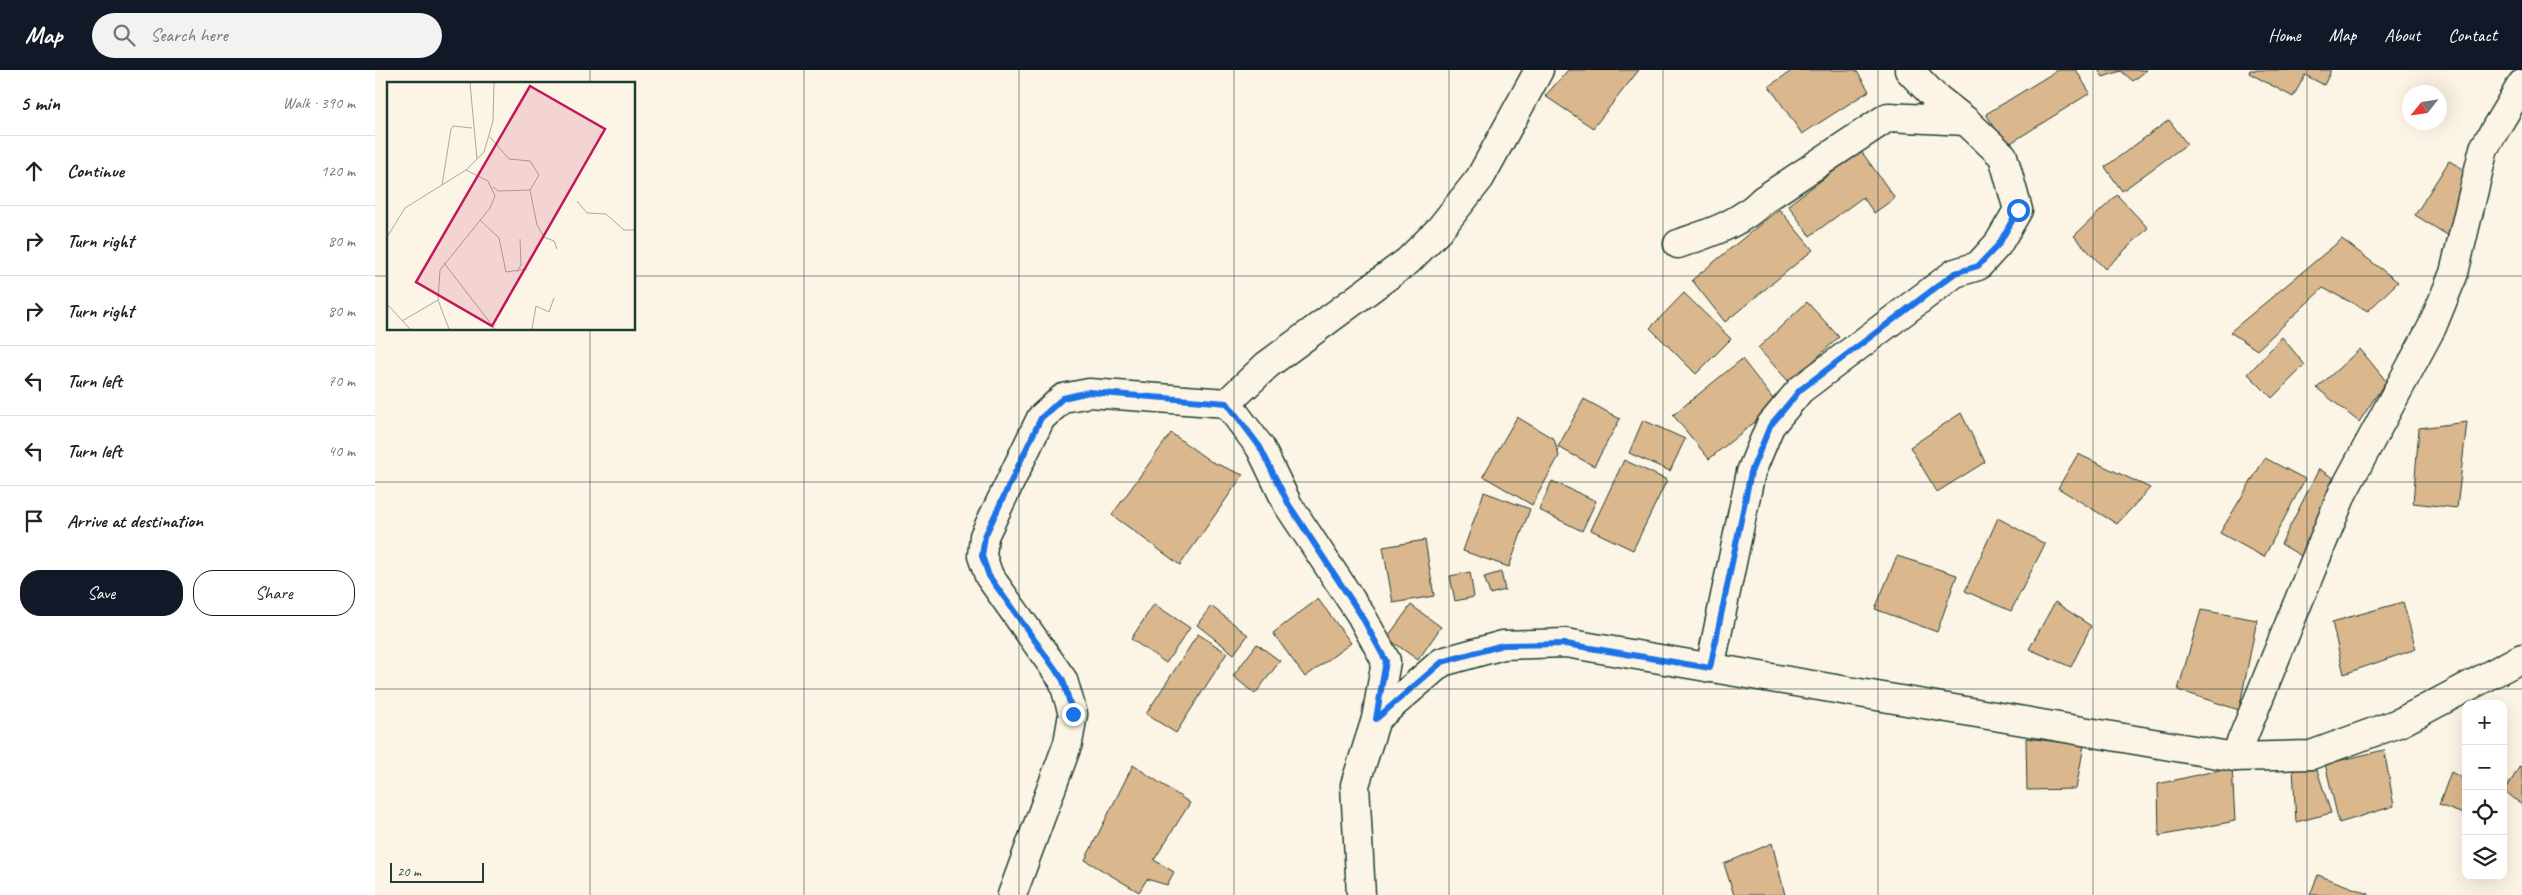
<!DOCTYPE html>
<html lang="en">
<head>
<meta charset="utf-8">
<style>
  :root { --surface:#fff; --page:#f2f2f2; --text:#222; --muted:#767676; --line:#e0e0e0; --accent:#111827 }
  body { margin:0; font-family:Caveat,sans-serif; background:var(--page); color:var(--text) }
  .controls { position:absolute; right:15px; bottom:15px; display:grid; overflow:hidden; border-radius:10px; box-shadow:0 5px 20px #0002 }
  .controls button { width:45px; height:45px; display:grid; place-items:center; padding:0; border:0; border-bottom:1px solid var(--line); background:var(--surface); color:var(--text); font:25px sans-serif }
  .compass { position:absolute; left:2027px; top:15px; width:45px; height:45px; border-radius:50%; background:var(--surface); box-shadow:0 5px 20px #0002; rotate:240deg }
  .scale { position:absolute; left:15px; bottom:12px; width:94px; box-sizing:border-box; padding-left:5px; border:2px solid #1f3d34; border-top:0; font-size:14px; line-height:18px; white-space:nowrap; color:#1f3d34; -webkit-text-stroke:4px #fcf5e5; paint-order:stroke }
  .stop { position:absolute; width:15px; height:15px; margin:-11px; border:4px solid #1a73e8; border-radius:50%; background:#fff }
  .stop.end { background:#1a73e8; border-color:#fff; box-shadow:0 1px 5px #0008 }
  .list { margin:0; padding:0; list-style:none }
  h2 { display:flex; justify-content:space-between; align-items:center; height:65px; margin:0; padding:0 20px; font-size:21px }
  h2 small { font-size:16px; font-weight:400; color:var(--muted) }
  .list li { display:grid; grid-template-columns:32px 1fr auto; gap:15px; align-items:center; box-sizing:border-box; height:70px; padding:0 20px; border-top:1px solid var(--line) }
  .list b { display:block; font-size:19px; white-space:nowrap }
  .list em { font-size:16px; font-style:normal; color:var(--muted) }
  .actions { display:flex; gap:10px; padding:15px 20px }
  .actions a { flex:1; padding:11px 0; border:1px solid var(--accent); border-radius:20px; text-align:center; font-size:18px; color:var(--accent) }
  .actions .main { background:var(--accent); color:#fff }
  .icon { flex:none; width:28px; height:28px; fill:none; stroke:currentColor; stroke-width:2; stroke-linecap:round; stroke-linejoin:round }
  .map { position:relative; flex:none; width:2147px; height:825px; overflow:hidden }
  header { display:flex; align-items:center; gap:30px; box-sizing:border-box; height:70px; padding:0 25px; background:var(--accent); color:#fff }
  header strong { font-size:24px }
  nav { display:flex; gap:28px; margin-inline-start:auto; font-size:18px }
  .search { width:350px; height:45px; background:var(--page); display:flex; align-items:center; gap:12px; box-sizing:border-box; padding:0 18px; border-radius:28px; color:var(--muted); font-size:19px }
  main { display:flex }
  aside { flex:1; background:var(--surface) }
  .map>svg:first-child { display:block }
</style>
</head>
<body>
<header>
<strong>Map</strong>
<div class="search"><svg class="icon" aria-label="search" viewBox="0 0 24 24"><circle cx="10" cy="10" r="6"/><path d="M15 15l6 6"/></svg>Search here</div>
<nav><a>Home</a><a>Map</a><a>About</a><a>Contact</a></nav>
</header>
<main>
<aside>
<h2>5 min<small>Walk · 390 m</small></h2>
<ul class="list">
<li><svg class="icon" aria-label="ahead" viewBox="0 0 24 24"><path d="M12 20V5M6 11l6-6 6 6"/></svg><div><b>Continue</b></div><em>120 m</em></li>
<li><svg class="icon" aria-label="right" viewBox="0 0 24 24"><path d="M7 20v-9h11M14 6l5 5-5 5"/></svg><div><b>Turn right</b></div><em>80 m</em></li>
<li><svg class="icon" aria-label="right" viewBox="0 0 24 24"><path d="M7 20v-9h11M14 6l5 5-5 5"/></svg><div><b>Turn right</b></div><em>80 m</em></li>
<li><svg class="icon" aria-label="left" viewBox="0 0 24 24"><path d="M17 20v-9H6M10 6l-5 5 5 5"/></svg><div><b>Turn left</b></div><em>70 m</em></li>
<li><svg class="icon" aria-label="left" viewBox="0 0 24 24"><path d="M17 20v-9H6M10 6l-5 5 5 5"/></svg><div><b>Turn left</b></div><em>40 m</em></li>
<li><svg class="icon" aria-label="arrive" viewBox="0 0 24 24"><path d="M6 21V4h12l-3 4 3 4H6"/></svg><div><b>Arrive at destination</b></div></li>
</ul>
<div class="actions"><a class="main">Save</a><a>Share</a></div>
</aside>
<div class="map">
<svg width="2147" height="825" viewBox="0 0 2147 825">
  <rect width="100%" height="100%" fill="#fcf5e5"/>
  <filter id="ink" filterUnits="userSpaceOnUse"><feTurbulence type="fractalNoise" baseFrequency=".02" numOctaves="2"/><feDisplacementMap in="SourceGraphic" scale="10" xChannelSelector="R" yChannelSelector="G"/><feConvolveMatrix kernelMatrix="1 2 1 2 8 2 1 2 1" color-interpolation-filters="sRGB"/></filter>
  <g filter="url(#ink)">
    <g fill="#dbb78d" stroke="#1f3d34">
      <path d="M1193 0H1264L1218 58 1170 26Z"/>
      <path d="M1418 0H1481L1494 21 1427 64 1394 16Z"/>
      <path d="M1683 0H1701L1715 23 1631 76 1611 44Z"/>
      <path d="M1723 0H1772L1758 11 1746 1 1728 7Z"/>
      <path d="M1875 0H1955V3L1949 15 1930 5 1918 27 1874 3Z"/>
      <path d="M1794 50 1812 74 1747 121 1730 97Z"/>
      <path d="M1486 81 1520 128 1499 143 1488 127 1435 166 1413 135Z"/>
      <path d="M2074 91 2094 102 2074 166 2040 145Z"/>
      <path d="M1742 125 1773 158 1730 199 1699 166Z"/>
      <path d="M1404 139 1438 180 1350 252 1317 210Z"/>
      <path d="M1967 169 2023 212 1993 241 1948 218 1882 280 1855 262Z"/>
      <path d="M1309 223 1356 269 1321 304 1275 258Z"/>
      <path d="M1432 232 1464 267 1415 313 1383 278Z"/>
      <path d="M1907 267 1930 295 1897 328 1873 304Z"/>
      <path d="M1985 279 2011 311 1984 352 1942 318Z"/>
      <path d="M1367 289 1402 334 1334 389 1298 345Z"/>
      <path d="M1209 329 1245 349 1219 396 1183 377Z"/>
      <path d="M1586 343 1610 392 1562 422 1535 377Z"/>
      <path d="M1142 347 1179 369 1184 386 1157 435 1108 406Z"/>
      <path d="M1268 350 1310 369 1295 401 1254 383Z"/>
      <path d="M2092 352 2082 438 2038 433 2044 358Z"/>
      <path d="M796 363 835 391 868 405 805 495 737 445Z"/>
      <path d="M1703 384 1775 418 1742 454 1683 418Z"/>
      <path d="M1890 388 1930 409 1889 487 1845 463Z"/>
      <path d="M1249 390 1292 410 1258 480 1216 460Z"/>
      <path d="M1944 399 1965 412 1928 487 1906 474Z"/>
      <path d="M1177 411 1221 431 1207 461 1164 440Z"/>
      <path d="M1109 422 1155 439 1134 497 1088 481Z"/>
      <path d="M1623 448 1670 474 1636 541 1590 521Z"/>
      <path d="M1050 470 1059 526 1018 533 1008 477Z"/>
      <path d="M1522 486 1582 505 1562 562 1500 539Z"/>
      <path d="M1095 502 1099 527 1080 531 1075 506Z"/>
      <path d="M1126 502 1130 520 1115 524 1109 507Z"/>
      <path d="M943 529 976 573 930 607 898 563Z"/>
      <path d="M1680 532 1716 556 1696 597 1654 579Z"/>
      <path d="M2028 532 2041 579 1969 604 1957 552Z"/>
      <path d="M779 534 815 558 791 593 756 569Z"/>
      <path d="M1036 535 1066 557 1043 590 1012 568Z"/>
      <path d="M836 536 873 565 859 584 822 555Z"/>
      <path d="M1826 540 1882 550 1864 640 1803 620Z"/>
      <path d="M823 564 852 583 801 663 771 644Z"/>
      <path d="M882 574 905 591 880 624 858 606Z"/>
      <path d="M1651 668 1709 675 1701 719 1652 720Z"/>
      <path d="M2009 680 2019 736 1964 753 1950 694Z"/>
      <path d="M758 695 815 733 779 790 799 802 792 815 772 809 764 822 710 790Z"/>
      <path d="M2145 696 2147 697V735L2130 721Z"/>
      <path d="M1857 697 1860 751 1784 766 1783 714Z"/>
      <path d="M1918 699 1942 700 1956 743 1921 752Z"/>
      <path d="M2076 702 2091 710V745L2064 735Z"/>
      <path d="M1397 773 1410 825H1359L1349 794Z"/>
      <path d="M1943 805 1994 824V825H1935Z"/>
    </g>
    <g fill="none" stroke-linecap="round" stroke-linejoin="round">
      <defs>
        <g id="street">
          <path d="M1303 174C1334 163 1365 154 1388 130L1513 47 1591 51"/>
          <path d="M1335 598 1376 402 1395 356 1425 320 1580 203 1603 196 1623 174 1643 140 1628 86 1591 51 1558 25 1534 0"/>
          <path d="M1001 649 1011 591 986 545 913 435 885 377 852 333 892 295 1033 191 1064 160 1105 108 1164 0"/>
          <path d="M1860 687 1968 422 2057 257 2079 203 2109 78 2147 14"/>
          <path d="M637 825 693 673 698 644 688 610 614 506 607 486 609 466 666 348 688 328 714 323 852 333"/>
          <path d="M986 825 980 715 1001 649 1067 592 1128 575 1191 573 1860 687 1936 685 2026 652 2147 588"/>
        </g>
      </defs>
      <use href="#street" stroke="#1f3d34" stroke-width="31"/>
      <use href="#street" stroke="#fcf5e5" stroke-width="28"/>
    </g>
  </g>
  <g fill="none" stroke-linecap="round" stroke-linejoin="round" filter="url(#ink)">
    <path stroke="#1a73e8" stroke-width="6" d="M698 644 688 610 614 506 607 486 610 466 666 348 688 328 714 322 852 333 885 377 914 435 986 545 1011 591 1001 649 1067 592 1128 575 1191 574 1335 598 1376 402 1395 356 1425 320 1580 203 1603 196 1624 174 1643 140"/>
  </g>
  <path fill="none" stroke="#1f3d34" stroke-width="1" stroke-opacity="0.55" d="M215 0V14M429 0V825M644 0V825M859 0V825M1074 0V825M1288 0V825M1503 0V825M1718 0V825M1932 0V825M0 206H14M259 206H2147M215 259V825M0 412H2147M0 619H2147"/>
  <g transform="translate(12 12)">
    <rect width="248" height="248" fill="#fcf5e5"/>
    <path fill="none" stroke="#a4ab9e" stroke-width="1" d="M83 1 90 77M103 55 122 77 143 79 152 93 143 108M55 103 64 47 66 44 85 46M106 105 111 109 143 108 150 143 157 155 167 159 170 167M190 119 200 131 219 132 237 148H248M93 138 112 156 119 190 140 187M0 155 18 126 79 88 97 70 106 39 107 1M57 181 108 247M130 190 134 183 133 157M0 222 23 247M15 239 51 218M62 247 51 218 53 188 103 126 108 114 101 99 79 88M145 247 149 224 162 230 167 216"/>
    <path fill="#c2185b" fill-opacity="0.15" stroke="#c2185b" stroke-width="2.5" d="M143 4 218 47 105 244 29 200Z"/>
    <rect width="248" height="248" fill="none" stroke="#1f3d34" stroke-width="2.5"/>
  </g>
</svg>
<div class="controls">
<button>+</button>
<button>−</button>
<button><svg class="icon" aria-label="locate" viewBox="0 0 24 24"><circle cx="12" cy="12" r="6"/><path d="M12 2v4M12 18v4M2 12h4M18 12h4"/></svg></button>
<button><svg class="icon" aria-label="layers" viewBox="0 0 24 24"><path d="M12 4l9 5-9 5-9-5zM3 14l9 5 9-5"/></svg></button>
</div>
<svg class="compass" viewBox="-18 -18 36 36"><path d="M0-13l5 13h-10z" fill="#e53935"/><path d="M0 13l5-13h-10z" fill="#767676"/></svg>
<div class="scale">20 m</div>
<div class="stop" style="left:1643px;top:140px"></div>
<div class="stop end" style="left:698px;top:644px"></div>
</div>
</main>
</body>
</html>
